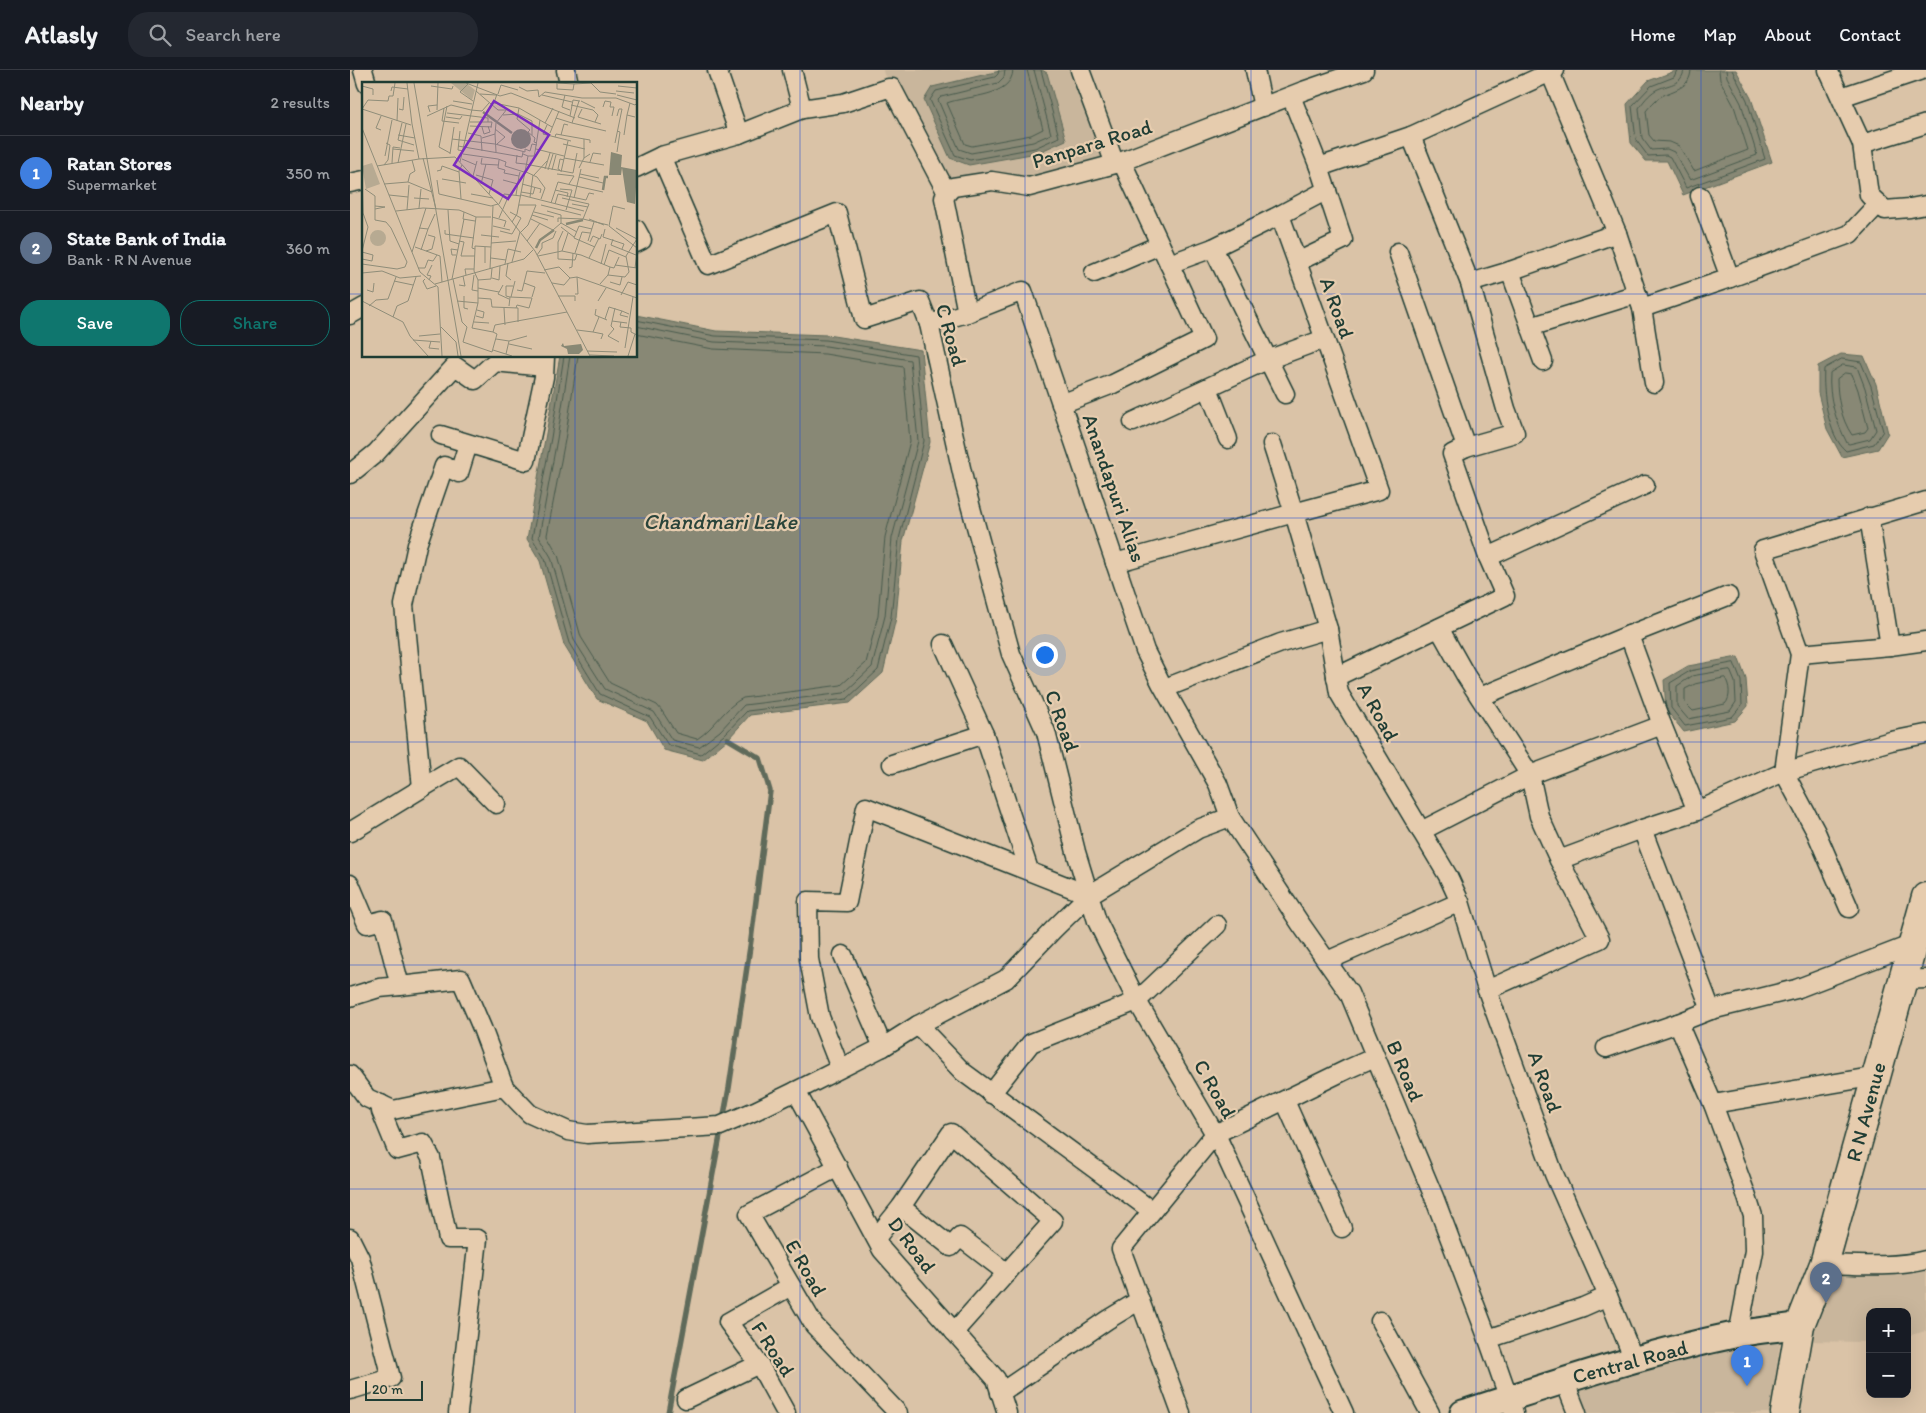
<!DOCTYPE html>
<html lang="en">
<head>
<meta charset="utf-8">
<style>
  :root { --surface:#171b24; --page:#242831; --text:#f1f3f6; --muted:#9ea1a6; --line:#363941; --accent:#0f766e }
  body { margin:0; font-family:Itim,sans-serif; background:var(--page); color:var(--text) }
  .controls { position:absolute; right:15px; bottom:15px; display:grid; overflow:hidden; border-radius:10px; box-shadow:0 5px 20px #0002 }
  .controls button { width:45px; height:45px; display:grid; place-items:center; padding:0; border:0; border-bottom:1px solid var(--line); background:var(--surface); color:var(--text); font:25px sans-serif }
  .scale { position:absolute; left:15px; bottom:12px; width:58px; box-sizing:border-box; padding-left:5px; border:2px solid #1f3d34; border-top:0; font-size:14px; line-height:18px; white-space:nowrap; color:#1f3d34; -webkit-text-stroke:4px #e6ccae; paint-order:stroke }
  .you { position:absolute; left:694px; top:584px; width:18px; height:18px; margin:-12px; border:4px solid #fff; border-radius:50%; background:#1a73e8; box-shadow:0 0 0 8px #1a73e833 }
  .badge { display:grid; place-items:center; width:32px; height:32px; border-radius:50%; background:var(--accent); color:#fff; font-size:16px; font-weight:700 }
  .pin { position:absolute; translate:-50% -41px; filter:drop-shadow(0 1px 2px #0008) }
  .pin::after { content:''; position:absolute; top:26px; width:18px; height:15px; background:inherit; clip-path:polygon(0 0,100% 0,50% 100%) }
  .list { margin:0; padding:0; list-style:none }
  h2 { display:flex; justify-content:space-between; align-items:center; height:65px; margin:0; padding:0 20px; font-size:21px }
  h2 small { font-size:16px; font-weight:400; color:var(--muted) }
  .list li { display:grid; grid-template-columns:32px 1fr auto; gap:15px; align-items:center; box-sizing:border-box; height:75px; padding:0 20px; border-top:1px solid var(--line) }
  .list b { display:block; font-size:19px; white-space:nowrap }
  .list p { margin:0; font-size:16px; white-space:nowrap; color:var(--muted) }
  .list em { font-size:16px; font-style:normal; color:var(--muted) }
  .actions { display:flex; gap:10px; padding:15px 20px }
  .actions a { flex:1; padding:11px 0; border:1px solid var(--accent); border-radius:20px; text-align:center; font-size:18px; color:var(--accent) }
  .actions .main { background:var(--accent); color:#fff }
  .icon { flex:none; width:28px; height:28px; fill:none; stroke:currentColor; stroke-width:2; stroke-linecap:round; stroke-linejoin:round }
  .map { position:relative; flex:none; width:1576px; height:1343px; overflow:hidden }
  header { display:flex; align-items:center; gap:30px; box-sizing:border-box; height:70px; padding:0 25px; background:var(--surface); border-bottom:1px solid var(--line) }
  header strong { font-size:24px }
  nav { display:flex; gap:28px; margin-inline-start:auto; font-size:18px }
  .search { width:350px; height:45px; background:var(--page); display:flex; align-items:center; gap:12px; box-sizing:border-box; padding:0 18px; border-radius:20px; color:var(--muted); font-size:19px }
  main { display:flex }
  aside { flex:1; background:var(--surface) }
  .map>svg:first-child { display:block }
</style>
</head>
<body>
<header>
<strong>Atlasly</strong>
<div class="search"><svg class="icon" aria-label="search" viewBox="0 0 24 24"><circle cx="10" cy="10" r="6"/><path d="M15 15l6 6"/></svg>Search here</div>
<nav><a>Home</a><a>Map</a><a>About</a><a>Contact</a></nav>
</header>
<main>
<aside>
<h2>Nearby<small>2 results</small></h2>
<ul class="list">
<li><span class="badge" style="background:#3f7fe0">1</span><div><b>Ratan Stores</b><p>Supermarket</p></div><em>350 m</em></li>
<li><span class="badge" style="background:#5c6f8a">2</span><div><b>State Bank of India</b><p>Bank · R N Avenue</p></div><em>360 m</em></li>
</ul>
<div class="actions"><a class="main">Save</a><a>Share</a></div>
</aside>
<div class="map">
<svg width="1576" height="1343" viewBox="0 0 1576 1343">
  <rect width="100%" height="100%" fill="#dac3a7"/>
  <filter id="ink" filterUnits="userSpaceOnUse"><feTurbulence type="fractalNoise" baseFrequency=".02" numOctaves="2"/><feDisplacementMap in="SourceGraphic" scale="10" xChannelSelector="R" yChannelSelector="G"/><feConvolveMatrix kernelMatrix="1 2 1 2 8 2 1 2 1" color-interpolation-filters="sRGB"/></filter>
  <g filter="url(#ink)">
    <g fill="#c9b69c">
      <path d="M533 0H722L755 88 679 111H599L568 83 550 13 534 5Z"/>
      <path d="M1576 1198V1261L1557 1266V1242H1520V1272L1452 1271 1473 1203 1516 1204Z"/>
      <path d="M1387 1269 1430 1273 1420 1343H1232L1222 1320Z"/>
    </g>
    <g fill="#888874" stroke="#5e6a5a">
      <path d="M654 0H692L697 3 716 70 687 83 619 95 600 88 574 30 582 17Z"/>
      <path d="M1328 0H1386L1401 28 1422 92 1333 125 1317 91H1296L1281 73 1277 34 1298 11Z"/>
      <path d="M286 245 366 261 477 265 571 280 580 372 553 471 546 548 533 603 500 633 400 645 378 669 353 690 314 680 297 651 247 629 214 575 190 491 177 469 210 286H286Z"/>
      <path d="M1491 284 1514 286 1526 314 1538 363 1528 379 1492 387 1477 359 1468 323V296Z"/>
      <path d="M1388 587 1396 609 1398 636 1385 651 1334 662 1316 640 1314 610 1338 596Z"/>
    </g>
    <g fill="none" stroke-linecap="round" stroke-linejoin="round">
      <g stroke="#495b4e" stroke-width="1">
        <path d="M649 0 648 4 645 7 586 21 580 30 605 85 620 90 685 78 709 67 691 0"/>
        <path d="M655 0 654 7 648 13 591 27 588 30 609 79 621 83 683 72 701 64 684 0"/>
        <path d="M663 0C662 28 617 25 597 33L615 74 622 76 681 65 693 59 677 0"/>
        <path d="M1327 0 1324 7 1301 16 1282 36 1286 70 1298 86 1316 85 1320 87 1336 118 1415 89 1397 30 1382 0"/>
        <path d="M1334 0C1332 16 1317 14 1306 20 1299 24 1292 33 1289 38L1292 68 1301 80 1317 79 1324 82 1340 110 1407 85 1391 33 1377 7 1376 0"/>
        <path d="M1341 0C1340 19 1324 19 1310 27 1305 30 1300 36 1296 41L1299 65 1304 71 1320 72 1329 76 1344 101 1398 80 1384 36 1370 10 1369 0"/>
        <path d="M214 286 201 368 182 468 195 489 219 573 250 624 300 647 318 675 351 684 374 665 397 641 497 629 528 600 541 547 549 469 574 371 566 285 476 270 365 266 286 250"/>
        <path d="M220 286 207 369 189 467 201 487 224 570 255 619 304 642 322 670 349 677 370 661 394 635 494 623 522 597 535 546 542 468 568 371 560 290 476 276 364 272 286 256"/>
        <path d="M228 286 215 370 197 465 208 485 231 567 260 613 307 635 312 641 326 663 347 669C364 658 376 636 393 628L491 615 516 593 528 545 535 467 560 371 553 297 475 284 363 279 286 264"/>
        <path d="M1492 289 1511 292 1521 316 1533 361 1524 374 1496 381C1478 366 1472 321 1474 299Z"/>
        <path d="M1493 295 1507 297 1515 318 1526 360 1520 369 1499 374 1497 373C1486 351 1478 328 1480 303Z"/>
        <path d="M1495 303 1502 304 1508 320 1518 358 1515 362 1502 365C1491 349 1487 327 1487 309Z"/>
        <path d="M1384 593 1391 611 1392 635 1382 647 1335 656 1321 638 1320 613 1340 601Z"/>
        <path d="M1380 600 1385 612 1386 632 1380 641 1338 649 1327 636V616L1342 606Z"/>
        <path d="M1375 608C1380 615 1381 628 1375 634L1343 641 1335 633V619L1345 614Z"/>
      </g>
      <path stroke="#5e6a5a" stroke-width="5.5" d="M318 1343 379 1018 401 870 420 721 410 688 378 669"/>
      <defs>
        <g id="street">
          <path d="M13 0 17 14"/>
          <path d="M216 0 219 14"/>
          <path d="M367 0 389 64"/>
          <path d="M442 0 452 39"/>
          <path d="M730 0 765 94"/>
          <path d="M905 0 913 37"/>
          <path d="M1478 0 1512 74 1519 125 1535 140 1560 138 1576 135"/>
          <path d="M1200 2 1267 163 1287 224 1292 238 1304 313"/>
          <path d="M941 26 969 97 993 170 947 192 1029 420 944 443 978 559 989 623 1098 806 1110 832 1137 920 1204 1104 1258 1226 1284 1290"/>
          <path d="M1491 27 1572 0"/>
          <path d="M1061 66 1205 0"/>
          <path d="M1512 74 1576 54"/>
          <path d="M311 86 358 195 487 143 514 249 570 231 579 254 615 416 661 584 696 662 726 782 747 851 787 931 869 1071 994 1343"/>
          <path d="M969 97 1061 66 1120 213 1156 339 1165 363 1116 377 1102 384 1138 487 1155 526 986 607"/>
          <path d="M286 98 311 86 389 64 452 39 493 33 538 18H542L597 123"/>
          <path d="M0 113 14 110"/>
          <path d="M1350 126 1380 208"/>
          <path d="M286 159 292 170 286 173"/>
          <path d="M863 178 935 324"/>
          <path d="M1048 182 1116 377"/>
          <path d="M947 192 930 145 977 120"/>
          <path d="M819 194 863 178 930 145"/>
          <path d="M1160 201 1193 291"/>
          <path d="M744 203 810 175"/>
          <path d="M1120 213 1160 201 1267 163"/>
          <path d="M1292 238 1380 208 1500 164 1528 134"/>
          <path d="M617 243 594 128 597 123 603 117 642 111 679 117 765 94 953 21 1014 0"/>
          <path d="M0 245 14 237"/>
          <path d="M579 254 617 243 673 221 795 581 811 613 868 714 880 747 950 853 999 923 1084 1127 1138 1269 1164 1343"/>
          <path d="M1180 257 1287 224"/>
          <path d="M858 318 878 369"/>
          <path d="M711 334 763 314 854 269 772 92"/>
          <path d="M783 352 917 290 974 269"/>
          <path d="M91 365 176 391 194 307 195 287"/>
          <path d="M0 404 26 383 105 296 125 310 145 292 194 297"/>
          <path d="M1519 447 1540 576"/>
          <path d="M1138 487 1295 415"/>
          <path d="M765 493 944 443 922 374"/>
          <path d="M1089 558 1116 606 1180 705 1189 746 1209 790 1250 869 1137 920"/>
          <path d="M593 574 634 664 679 800"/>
          <path d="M1450 584 1540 576 1576 571"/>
          <path d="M815 618 931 573 978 559"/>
          <path d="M1130 627 1279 565"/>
          <path d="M542 694 634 664"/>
          <path d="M72 718 109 696 146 734"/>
          <path d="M1347 741 1312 655 1279 565 1378 526"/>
          <path d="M1292 759 1361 940"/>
          <path d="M1071 761 1180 705 1312 655"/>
          <path d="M0 762 72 718 54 535 67 475 94 396 109 403 118 374"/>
          <path d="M1209 790 1292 759 1347 741 1434 702 1541 671 1576 664"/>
          <path d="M0 814 17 854 33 850 50 916 111 909 132 958 154 1017"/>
          <path d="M1499 838 1466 762 1434 702 1450 584 1413 480 1576 431"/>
          <path d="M493 885 533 977"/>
          <path d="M977 891 1110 832"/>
          <path d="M1553 910 1576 909"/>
          <path d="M0 927 29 918 50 916"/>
          <path d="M1328 953 1363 1034 1396 1124 1403 1146 1404 1181 1388 1265"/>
          <path d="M1256 978 1328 953 1361 940 1446 919 1563 874"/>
          <path d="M490 998 470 947 459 889 458 831 497 832 516 737 739 825"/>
          <path d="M0 1005 17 1028 43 1040 154 1017 180 1044 218 1061 237 1064 370 1056 405 1041 446 1021 533 977 568 955"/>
          <path d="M446 1021 532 1180 646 1309 657 1343"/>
          <path d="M641 1024 681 973 787 931 867 855"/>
          <path d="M935 1031 992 1158"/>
          <path d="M31 1034V1041L47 1080 73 1073 81 1088 98 1169H128L108 1343"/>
          <path d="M1363 1034 1527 1006"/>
          <path d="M488 1097 399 1144 464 1255 548 1343"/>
          <path d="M551 1137 601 1177 610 1167 657 1203"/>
          <path d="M802 1141 613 1002 568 955 656 909 704 859 739 825 848 759 880 747"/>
          <path d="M0 1168 10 1188 41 1308 0 1320"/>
          <path d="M526 1168 551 1137 601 1063 703 1151 604 1262"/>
          <path d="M1474 1194C1507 1195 1544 1198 1576 1190"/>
          <path d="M1030 1251 1080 1343"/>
          <path d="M1138 1269 1233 1237 1258 1226"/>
          <path d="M1214 1310 1227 1343"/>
          <path d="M650 1323 757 1250 790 1230"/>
          <path d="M336 1329 409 1294"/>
          <path d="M436 1343 409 1294 378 1252 441 1216"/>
          <path d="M831 1343 771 1179 865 1064 998 999 1025 987"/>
        </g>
        <path id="secondary" d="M1113 1343C1206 1313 1298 1282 1394 1263 1413 1260 1432 1258 1450 1255"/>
        <path id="primary" d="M1435 1343 1450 1255 1474 1194 1576 827"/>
      </defs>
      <use href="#street" stroke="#1f3d34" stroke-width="21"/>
      <use href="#secondary" stroke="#1f3d34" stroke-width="29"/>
      <use href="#primary" stroke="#1f3d34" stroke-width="31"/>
      <use href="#street" stroke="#e6ccae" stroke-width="18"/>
      <use href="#secondary" stroke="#e6ccae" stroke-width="25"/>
      <use href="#primary" stroke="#e6ccae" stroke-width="28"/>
    </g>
  </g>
  <path fill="none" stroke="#1d4ed8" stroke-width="1" stroke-opacity="0.55" d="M225 0V14M450 0V1343M675 0V1343M901 0V1343M1126 0V1343M1351 0V1343M0 224H14M286 224H1576M225 286V1343M0 448H1576M0 672H1576M0 895H1576M0 1119H1576"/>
  <g text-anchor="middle" stroke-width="4.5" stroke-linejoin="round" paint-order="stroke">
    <g font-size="21" fill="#1f3d34" stroke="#e6ccae">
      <text transform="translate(742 74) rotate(-17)" y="7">Panpara Road</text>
      <text transform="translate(987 238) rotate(70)" y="7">A Road</text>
      <text transform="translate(601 265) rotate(74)" y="7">C Road</text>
      <text transform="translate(764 418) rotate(71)" y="7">Anandapuri Alias</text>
      <text transform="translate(1028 642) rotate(61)" y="7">A Road</text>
      <text transform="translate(712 651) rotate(70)" y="7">C Road</text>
      <text transform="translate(1055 1001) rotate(67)" y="7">B Road</text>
      <text transform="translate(1195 1012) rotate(70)" y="7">A Road</text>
      <text transform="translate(865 1019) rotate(60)" y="7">C Road</text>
      <text transform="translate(1516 1042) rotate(-75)" y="7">R N Avenue</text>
      <text transform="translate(562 1175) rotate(53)" y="7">D Road</text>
      <text transform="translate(456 1198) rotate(60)" y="7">E Road</text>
      <text transform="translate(423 1279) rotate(57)" y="7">F Road</text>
      <text transform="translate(1280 1292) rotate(-15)" y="7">Central Road</text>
    </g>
    <g font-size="22" font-style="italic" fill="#2a443a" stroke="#e6ccae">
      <text x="370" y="459">Chandmari Lake</text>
    </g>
  </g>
  <g transform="translate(12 12)">
    <rect width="275" height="275" fill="#dac3a7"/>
    <path d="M89 1H104L113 8 110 18Z" fill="#b7aa92"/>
    <path d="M10 81 18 102 4 107 0 84ZM8 156a8 8 0 1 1 16 0a8 8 0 1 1-16 0Z" fill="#b7aa92"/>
    <path d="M149 57a10 10 0 1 1 20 0a10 10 0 1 1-20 0ZM249 70 260 73 259 85 275 88 273 122 265 120 260 86 259 93H247ZM201 261 202 264 219 262 221 268 217 272H206L205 267 199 264Z" fill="#888874"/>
    <path fill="none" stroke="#888874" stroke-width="2.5" d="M121 30 150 51M241 108 243 95H246M204 142 221 138M174 166 178 158 192 148"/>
    <path fill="none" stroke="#8f8d79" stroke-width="1" d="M45 1 50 42M52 1 99 274M104 1 138 14 149 11 213 36M195 1V7L211 8 212 2 196 1M106 2 98 10 111 19M212 2 229 1 238 10M0 4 11 7V13M69 4 90 7 91 4M256 4 275 6M157 5 165 9 176 8 177 15 183 10 220 16H254L273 23 275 21M29 9 30 5 46 7M114 9 136 28H144M254 9 272 11M238 10 254 12M118 12 134 13M135 12 132 21 157 26 190 45M136 12 139 3 156 8M180 13 210 20M203 13 200 25 208 28M255 13 275 18M91 19 110 22M217 19 210 41 244 49M219 19 233 26M268 21 265 33 273 35M89 23 109 28M209 23 231 28 236 33 233 40M85 24 77 65 88 71M241 25 243 19 249 20 248 25H252L250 34M82 26 80 39 97 41M157 26 155 37 168 48M0 27 6 18 26 19 27 14H31L33 1M0 27 49 43M37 27 41 28 42 15M220 27 216 35 239 42M75 28 76 1M109 28 120 29 127 21M68 30 66 24 75 23M85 31 126 36V40M141 33 156 32 170 39V53M65 34 89 23M208 34 211 18 218 19M84 35 98 37 100 34M194 36 210 41M35 39 36 16M108 40H130L129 45M40 41 36 58 52 63M183 41 191 26M50 42 57 77 93 75 136 122 173 169 228 274M185 43 181 52 209 59M108 44 130 45M120 45 122 52 128 50 126 44M0 46 58 190 76 205 80 274M133 47 143 55 135 62M19 48 14 46 19 34M168 48 166 50 173 56 172 60 175 61M98 49 96 68 102 69M106 51 119 54 120 69M188 51 197 29M133 52 134 41 145 27M36 53 53 56M199 53 202 42 206 43M262 53 265 33M193 55 194 52 228 58V61M120 56 133 52 134 70M90 57 133 62 163 70V67L168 69 170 62 175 63M253 61 260 27H257L255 34M201 62 223 67M96 64 160 75 161 70M31 67 52 69M174 67 202 74M255 70 258 50 255 49M88 72 92 45M101 72 136 77 144 80 143 84 162 90M155 73 154 81 163 82M23 74 30 38M166 74H172L173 70 178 38M61 76 74 127M120 76 119 82 136 83M202 76 242 83M222 76V57M100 77 114 83M137 78 136 86 143 88 142 91 157 94 158 90M98 80 116 1M228 80 231 71 239 72M30 81 31 65 38 66M36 81 44 42M163 82 211 91 215 71M22 83 26 78 28 63 24 61M15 84 57 77M217 86 222 76 228 72M183 87 188 71M186 88 191 72M190 88 194 73M198 88 196 87 198 77 202 78M75 89 79 88 80 84 97 90M162 89 175 95 183 106 179 117M0 90 1 131 6 145 0 169M199 90 206 59M195 92 212 94 207 102M218 92 237 96M114 93 131 98 127 112M172 93 185 79M111 94 115 79M217 95 241 101M80 97 104 101M75 98 77 112 129 124 136 122M141 98 156 102M46 100 48 92 53 89 50 78M22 102 46 100 70 110M119 102 124 82M160 102 179 107 178 111M198 107 210 108 204 128M193 108 206 111 205 115M159 110 171 112 173 105M109 112 131 116M27 113 46 115M154 113 157 94M159 113 222 129M168 115 171 93M52 116 67 117M212 116 219 87M99 117 97 89 100 83M189 121 196 100 241 110M137 122 142 112 159 114M193 122 196 112 224 118 227 111 232 112M210 122 226 125M157 123H174L166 143 159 150M179 123 219 133M57 126 59 107M13 127 23 125 13 124M263 127 251 124 247 144 275 166M45 128 47 103M86 128 88 159 97 162M97 128 102 130 101 137 113 139M34 129 61 126 97 128M102 130 114 135H129M172 130 192 135M170 133 186 138M130 135 144 139 142 145M137 136 147 113M169 137 191 148 199 141V133L185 129M221 137 246 143M227 137 242 143M150 140 155 132 166 74 161 72M196 140V136L221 137 227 122 200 116M199 141 215 150M131 144 148 148M199 145 212 155M57 146 66 147 73 132M230 147 217 144 212 156 233 165M243 147 241 155 262 162 260 167M83 148V152L112 156M138 149 150 152 154 145 159 136 148 130M201 149 196 160V177L213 178 215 172M119 153 137 155M251 157 249 163 274 173M97 159 102 160 99 174H113M165 159 178 141M226 159 232 140M228 160 231 154 238 157 240 152M129 161 154 159M53 165 78 174 80 200M123 165V181M113 167V164L129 165M59 168 66 147M64 169 70 167 73 155 66 153M200 169 206 151M0 170 11 173 10 179 0 177M50 170 64 126M213 171 220 150 228 151M94 173H90L89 167 96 168M175 173 180 166V161L191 156 194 149M176 174 200 169 219 173 248 185 246 193M129 176 144 178M227 176 237 156M150 180 158 150M146 181 144 194 149 198M0 182 35 187 43 185 45 180 29 146 24 140 13 138V114L3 107M143 182 146 167 159 170M239 182 244 162M242 183 247 168 264 175M253 183 275 186M248 185 252 186 257 175M56 186H63L66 178 71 179 75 173M207 186 210 185 211 171M273 186 275 170M128 187 131 124M182 188 197 185 208 196M0 191 20 189 38 196 59 194M104 193 103 187H112M112 193 110 208 116 209M130 196 137 198 138 184M63 197 61 199 65 207 74 204M90 197 102 137M91 197 100 240 105 245M67 198 69 194 65 193 70 183M116 198 129 197 130 186M32 199 51 203M248 200 258 203 260 195M162 201 173 205 170 215M190 201 202 203 208 196 215 195 275 216M73 202 162 177 171 168M238 202 246 193 263 195 267 190 264 174 275 157 254 146M97 203 103 204 101 194M141 203 136 212 147 217M116 206 137 210M5 208 11 210 12 201M155 208 160 209 165 189 183 191M213 212H216L215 195M259 213 266 200 275 203M102 214V226L106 227M196 214H213V219M148 215 144 214V204H151M149 215 153 199M116 216 129 217 130 225 156 226V240M0 219 41 240 48 254 66 274M95 219 116 221M236 219 244 206M7 224 14 218 26 217 34 195M147 224 148 215 170 216 167 226 155 223 154 226M142 226 143 243M253 226 249 244 252 247 246 254 257 260M234 227 233 233 245 238M114 234 121 236 122 230 115 228M31 235 35 224 46 219 54 195M266 235 258 233 260 229 267 232M243 237 247 225 260 229M250 239 265 241M112 240 127 241M259 240 258 245 269 246V250L275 253M79 245 94 260 96 274M105 245 101 260 130 270 135 252 131 250M110 246 116 221V198L112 189 113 167 110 166 114 135M110 246 131 250M215 248 231 250 237 235M131 250 133 243 205 230M231 250 241 252 239 257M57 254 78 252M134 257 147 259 144 272M51 258 78 260M69 259 67 266 77 267M147 259 165 254M147 262 170 267M263 266 271 215M131 268 150 274M225 269 255 270M228 273 252 274M266 274 273 252"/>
    <path fill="#7b2cbf" fill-opacity="0.15" stroke="#7b2cbf" stroke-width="2.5" d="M132 19 187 53 146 117 92 83Z"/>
    <rect width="275" height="275" fill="none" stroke="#1f3d34" stroke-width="2.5"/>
  </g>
</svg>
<div class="controls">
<button>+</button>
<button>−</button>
</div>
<div class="scale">20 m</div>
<div class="you"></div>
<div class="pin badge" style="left:1397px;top:1316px;background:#3f7fe0">1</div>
<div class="pin badge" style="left:1476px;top:1233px;background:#5c6f8a">2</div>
</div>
</main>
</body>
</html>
